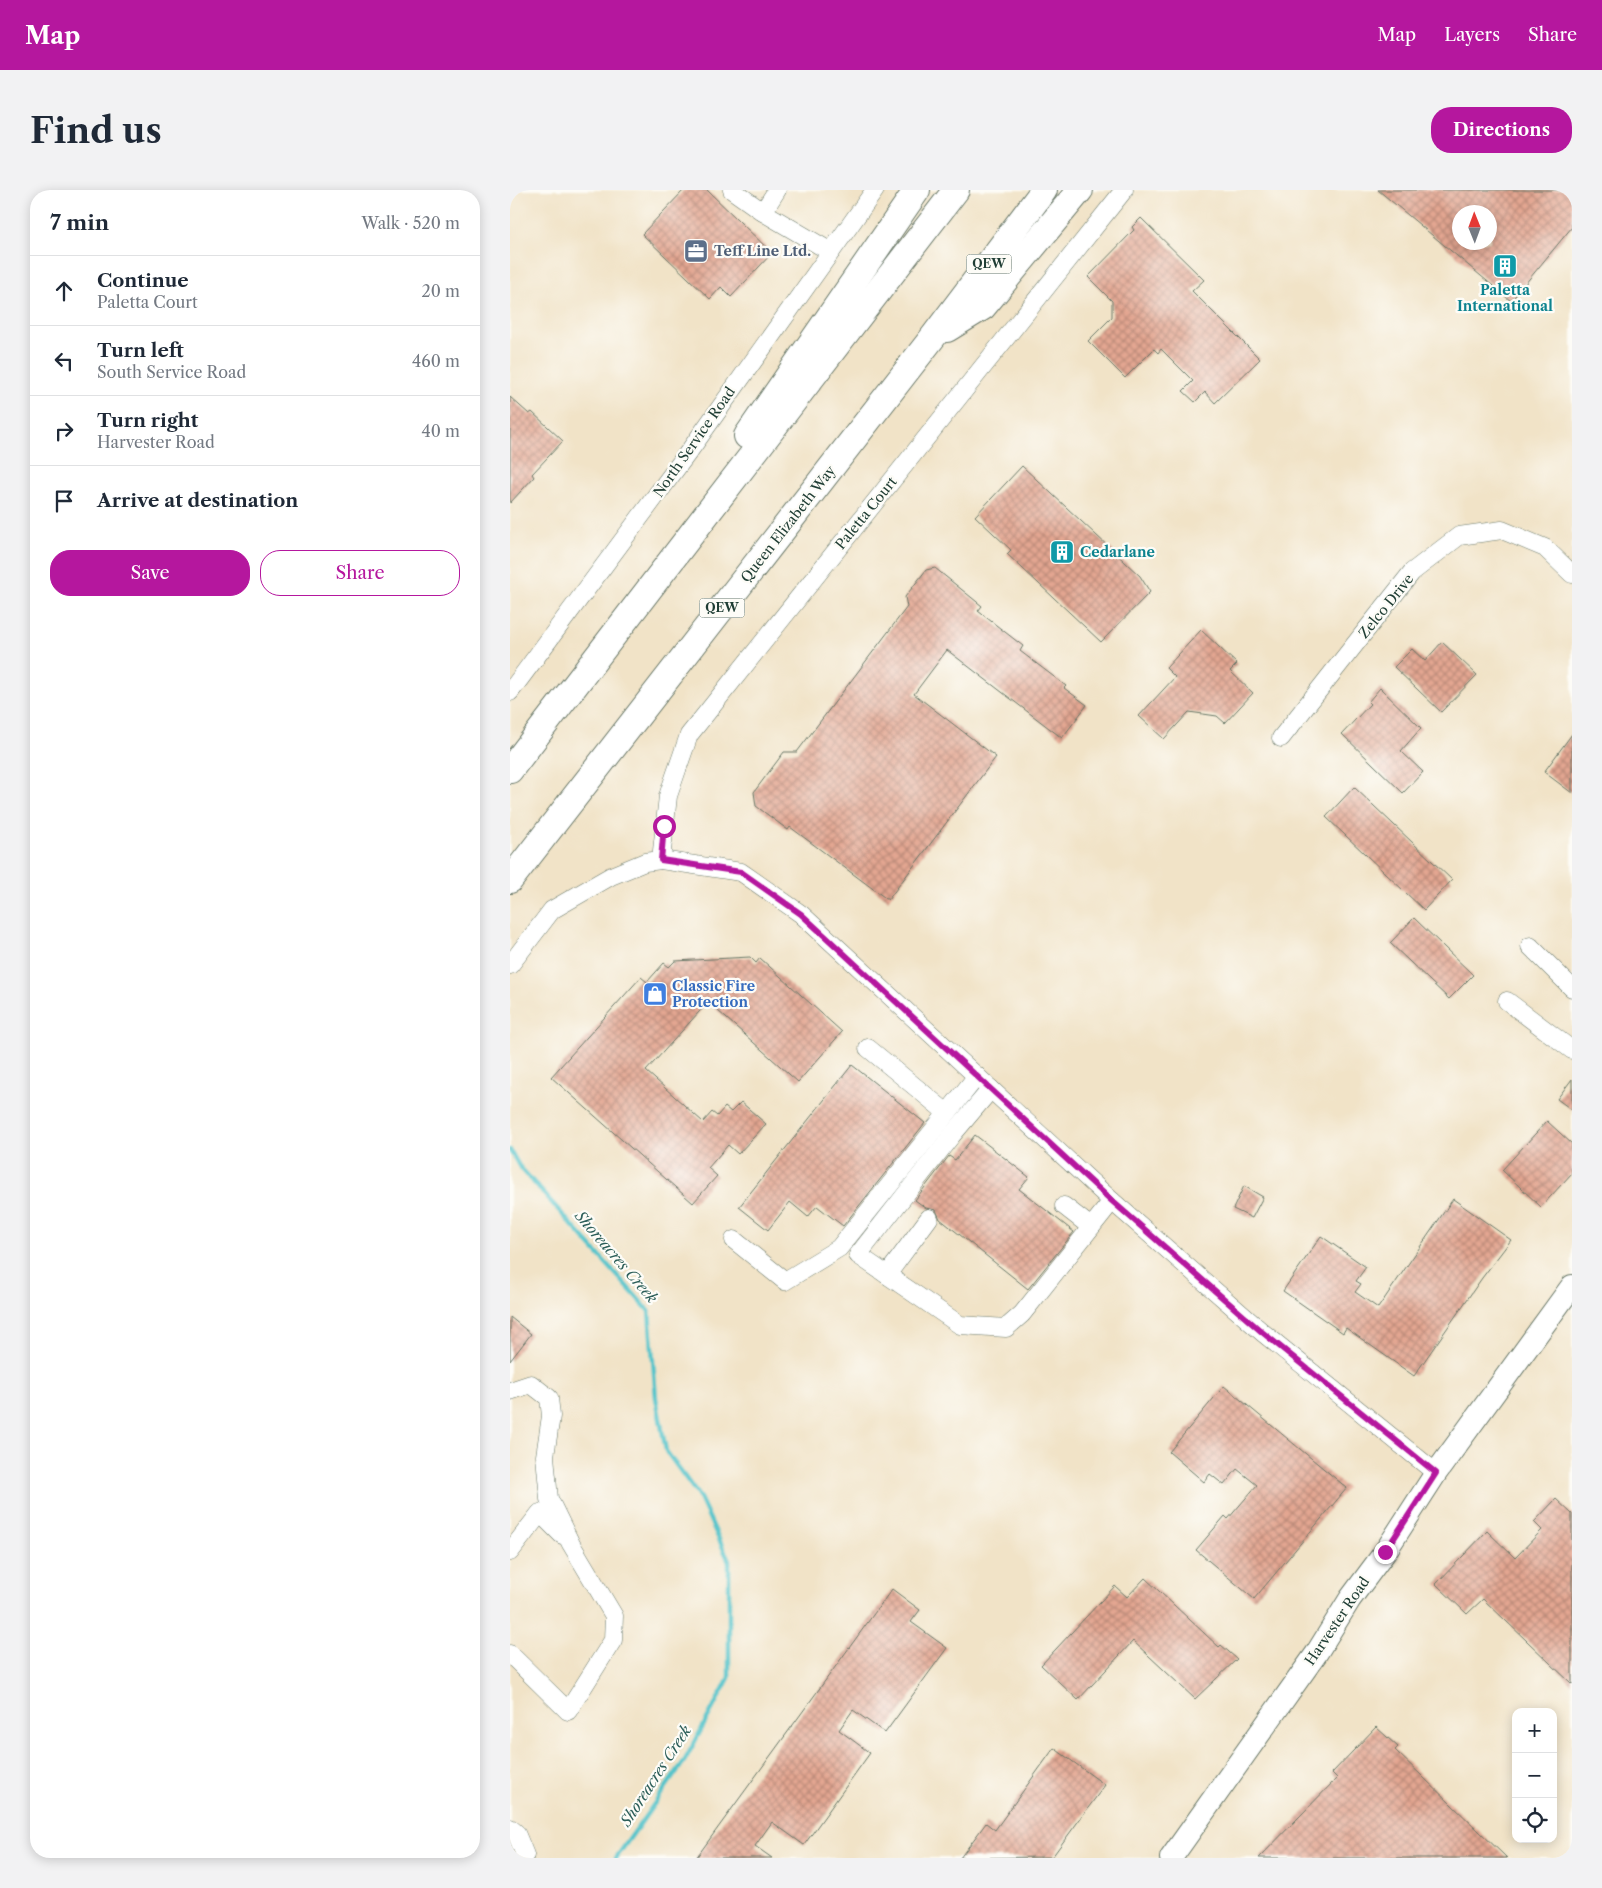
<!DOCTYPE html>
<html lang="en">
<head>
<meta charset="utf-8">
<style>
  :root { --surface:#fff; --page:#f2f2f3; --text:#1f2937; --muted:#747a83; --line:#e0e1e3; --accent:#b5179e }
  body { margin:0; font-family:"Libre Caslon Text",serif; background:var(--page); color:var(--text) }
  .controls { position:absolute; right:15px; bottom:15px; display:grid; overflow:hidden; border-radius:10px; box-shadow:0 2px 12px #0003 }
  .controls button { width:45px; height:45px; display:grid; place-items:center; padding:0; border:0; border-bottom:1px solid var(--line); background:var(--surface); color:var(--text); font:25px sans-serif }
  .compass { position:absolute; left:942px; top:15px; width:45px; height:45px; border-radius:50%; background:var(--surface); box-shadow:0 2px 12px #0003; rotate:359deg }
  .stop { position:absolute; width:15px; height:15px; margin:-11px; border:4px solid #b5179e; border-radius:50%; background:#fff }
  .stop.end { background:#b5179e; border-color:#fff; box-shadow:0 1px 5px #0008 }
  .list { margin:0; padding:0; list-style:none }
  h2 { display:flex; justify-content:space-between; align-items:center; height:65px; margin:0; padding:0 20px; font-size:21px }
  h2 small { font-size:16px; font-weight:400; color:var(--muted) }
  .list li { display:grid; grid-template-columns:32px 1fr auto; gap:15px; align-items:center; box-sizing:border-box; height:70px; padding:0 20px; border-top:1px solid var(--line) }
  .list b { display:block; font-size:19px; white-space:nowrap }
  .list p { margin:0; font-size:16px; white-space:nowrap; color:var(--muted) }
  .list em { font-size:16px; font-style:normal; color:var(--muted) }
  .actions { display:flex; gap:10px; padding:15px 20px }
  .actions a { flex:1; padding:11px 0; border:1px solid var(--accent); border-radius:20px; text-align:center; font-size:18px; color:var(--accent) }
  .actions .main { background:var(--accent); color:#fff }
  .icon { flex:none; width:28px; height:28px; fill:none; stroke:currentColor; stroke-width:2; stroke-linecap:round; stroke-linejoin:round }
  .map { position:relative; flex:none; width:1062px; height:1668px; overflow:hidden; border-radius:20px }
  header { display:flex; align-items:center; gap:30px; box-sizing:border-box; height:70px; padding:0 25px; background:var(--accent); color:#fff }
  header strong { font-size:24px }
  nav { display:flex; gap:28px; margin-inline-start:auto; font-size:18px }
  .intro { display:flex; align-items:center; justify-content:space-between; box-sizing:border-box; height:120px; padding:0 30px }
  h1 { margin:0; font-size:35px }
  .button { padding:12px 22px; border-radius:20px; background:var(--accent); color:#fff; font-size:18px; font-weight:700 }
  main { display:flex; gap:30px; padding:0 30px }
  aside { flex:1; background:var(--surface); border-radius:20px; box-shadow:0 2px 12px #0003 }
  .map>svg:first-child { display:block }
</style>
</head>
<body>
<header>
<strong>Map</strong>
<nav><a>Map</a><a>Layers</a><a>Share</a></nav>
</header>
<div class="intro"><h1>Find us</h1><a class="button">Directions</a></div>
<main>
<aside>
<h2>7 min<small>Walk · 520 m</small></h2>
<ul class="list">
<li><svg class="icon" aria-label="ahead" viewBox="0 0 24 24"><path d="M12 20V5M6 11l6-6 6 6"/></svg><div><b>Continue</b><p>Paletta Court</p></div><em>20 m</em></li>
<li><svg class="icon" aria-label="left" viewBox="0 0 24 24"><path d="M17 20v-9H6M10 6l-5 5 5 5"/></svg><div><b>Turn left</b><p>South Service Road</p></div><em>460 m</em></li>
<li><svg class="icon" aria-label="right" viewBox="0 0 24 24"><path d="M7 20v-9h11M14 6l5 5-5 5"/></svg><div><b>Turn right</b><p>Harvester Road</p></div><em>40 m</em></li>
<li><svg class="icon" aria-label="arrive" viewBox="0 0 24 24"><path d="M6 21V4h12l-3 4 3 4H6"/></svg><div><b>Arrive at destination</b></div></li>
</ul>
<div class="actions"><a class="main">Save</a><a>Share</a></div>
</aside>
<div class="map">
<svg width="1062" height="1668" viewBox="0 0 1062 1668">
  <defs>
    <pattern id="building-cross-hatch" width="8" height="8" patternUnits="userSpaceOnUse" patternTransform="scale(1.25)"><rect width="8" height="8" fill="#e3a691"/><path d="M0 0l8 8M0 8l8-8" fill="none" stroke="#b78877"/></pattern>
  </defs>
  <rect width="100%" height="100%" fill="#fdfcf7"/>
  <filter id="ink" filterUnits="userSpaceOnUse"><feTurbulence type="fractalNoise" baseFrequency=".02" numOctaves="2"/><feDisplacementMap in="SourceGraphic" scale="10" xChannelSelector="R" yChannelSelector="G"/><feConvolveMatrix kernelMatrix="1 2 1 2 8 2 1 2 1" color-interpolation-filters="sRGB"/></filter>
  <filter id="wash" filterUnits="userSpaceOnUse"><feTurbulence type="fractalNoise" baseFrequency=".0096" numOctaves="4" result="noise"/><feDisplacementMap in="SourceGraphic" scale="20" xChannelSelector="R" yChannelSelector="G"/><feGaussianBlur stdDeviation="1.12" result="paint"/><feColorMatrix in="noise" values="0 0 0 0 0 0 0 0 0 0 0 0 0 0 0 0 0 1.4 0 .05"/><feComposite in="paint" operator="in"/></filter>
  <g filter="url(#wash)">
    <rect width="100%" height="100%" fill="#f1e3c7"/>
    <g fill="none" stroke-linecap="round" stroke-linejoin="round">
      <path stroke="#56c4ca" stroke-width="4.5" d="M0 960 9 976 139 1121 146 1208 156 1261 190 1308 219 1371V1488L175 1570 106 1668"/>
    </g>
    <g id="blocks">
      <g fill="url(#building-cross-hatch)" fill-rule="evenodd">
        <path d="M174 0H197L262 63 221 107 211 97 200 109 132 44Z"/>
        <path d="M868 0H1062V37L1001 111ZM950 22H980V52H950Z"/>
        <path d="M631 28 694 90 682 101 750 169 705 213 695 202 685 212 673 201 683 191 651 159 648 163 644 159 615 188 578 151 602 127V111L578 87 624 40 622 37Z"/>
        <path d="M0 207 19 224 22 222 53 251 22 284 24 287 0 313Z"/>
        <path d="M512 276 630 386 640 402 591 452 497 364 501 360 465 326Z"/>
        <path d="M425 378 472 416 468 421 513 456 510 461 556 496 554 498 577 515 552 548 437 460 404 504 486 567 378 710 280 637 278 640 246 616 244 602 274 562H287L397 417 395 407 416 380Z"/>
        <path d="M691 440 727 474 720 481 743 503 715 533 707 526 679 522 654 549 629 526 665 487 656 478Z"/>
        <path d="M932 452 967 485 931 522 884 477 902 459 915 471Z"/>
        <path d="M870 498 911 538 891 561 913 582 893 603 832 544 860 514 858 512Z"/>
        <path d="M1062 544V603L1034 582Z"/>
        <path d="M844 597 942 690 914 720 816 627Z"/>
        <path d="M904 728 963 785 939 809 880 753Z"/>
        <path d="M240 767 246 773 250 768 332 842 288 892 198 812 136 881 193 932 202 922 207 926 215 917 221 922 231 912 256 934 228 964 218 955 198 978 207 986 183 1013 41 887 131 787 137 792 154 773 159 777 165 771Z"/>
        <path d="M342 875 415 933 333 1036 307 1016 298 1027 280 1012 258 1040 229 1017Z"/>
        <path d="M1062 889V920L1047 909Z"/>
        <path d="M1037 931 1062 954V983L1031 1017 992 980Z"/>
        <path d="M465 945 519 987 509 999 564 1042 518 1099 430 1029 426 1020 416 1018 405 1010 439 966 445 970Z"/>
        <path d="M734 996 753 1007 742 1028 723 1019Z"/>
        <path d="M943 1009 1001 1050 972 1088 904 1186 836 1138 833 1143 773 1101 811 1046 856 1077 846 1091 851 1094 845 1102 868 1118Z"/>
        <path d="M0 1127 21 1144 0 1171Z"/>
        <path d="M714 1196 837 1298 744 1409 686 1360 715 1326 718 1329 747 1295 727 1279 714 1295 700 1284 694 1292 659 1262Z"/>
        <path d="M1046 1309 1062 1324V1494L973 1409 957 1424 926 1394 977 1341 1005 1368 1032 1340 1024 1332Z"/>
        <path d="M635 1388 709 1457 711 1455 727 1469 685 1509 623 1451 568 1510 531 1475 605 1396 617 1407Z"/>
        <path d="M382 1399 410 1420 401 1432 437 1458 375 1543 343 1520 329 1540 360 1563 294 1655 262 1632 245 1656 262 1668H186Z"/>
        <path d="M866 1537 888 1557 885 1560 997 1668H749L827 1588 822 1583Z"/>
        <path d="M544 1558 595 1595 542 1667 450 1668 476 1633 485 1640Z"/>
      </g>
    </g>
  </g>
  <g filter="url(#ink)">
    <use href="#blocks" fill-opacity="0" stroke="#687767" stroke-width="1"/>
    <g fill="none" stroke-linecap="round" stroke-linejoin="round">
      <defs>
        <g id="minor">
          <path d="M222 0 253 22 321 62"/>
          <path d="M253 22 267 0"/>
          <path d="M0 502 180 260 365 0"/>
          <path d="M771 548 902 382 949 346 992 340 1035 358 1062 384"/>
          <path d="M151 670 158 606 179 545 614 0"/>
          <path d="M1020 756 1062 798"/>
          <path d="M0 775 42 720 101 686 135 672 151 670 231 682 291 724 602 1011 752 1142 926 1283"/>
          <path d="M997 811 1062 860"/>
          <path d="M358 858 437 923"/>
          <path d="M481 899 442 945 348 1065 450 1135 496 1138 512 1124 602 1011"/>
          <path d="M554 1016 581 1037"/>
          <path d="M224 1050 275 1091 329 1058 467 886"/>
          <path d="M377 1085 419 1028"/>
          <path d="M0 1201 21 1194 39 1208 41 1226 35 1266 39 1309 61 1354 104 1426 103 1450 58 1521 0 1464"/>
          <path d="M0 1362 30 1323 52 1345"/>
          <path d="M0 1638 6 1643 15 1665 12 1668"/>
        </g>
        <path id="major" d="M661 1668 806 1464 840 1409 875 1362 926 1283 1062 1096"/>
        <g id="highway">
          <path d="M437 139 473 117 570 0"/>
          <path d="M237 246 407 0"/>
          <path d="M0 580 446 0"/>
          <path d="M0 690 423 147 534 0"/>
        </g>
      </defs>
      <use href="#minor" stroke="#687767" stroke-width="19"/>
      <use href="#major" stroke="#687767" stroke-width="24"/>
      <use href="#highway" stroke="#687767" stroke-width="28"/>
      <use href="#minor" stroke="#fff" stroke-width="18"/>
      <use href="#major" stroke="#fff" stroke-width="22"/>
      <use href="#highway" stroke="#fff" stroke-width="26"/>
    </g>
  </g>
  <g fill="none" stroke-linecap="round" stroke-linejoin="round" filter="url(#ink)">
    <path stroke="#b5179e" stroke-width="6" d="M154 636 151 670 231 682 291 724 602 1011 752 1142 926 1283 875 1362"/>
  </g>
  <defs>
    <symbol id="office-square" viewBox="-11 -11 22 22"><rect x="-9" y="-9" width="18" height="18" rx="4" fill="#5c6f8a" stroke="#fdfcf7"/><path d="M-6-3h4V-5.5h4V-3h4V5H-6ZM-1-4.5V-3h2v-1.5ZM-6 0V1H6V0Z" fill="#fff"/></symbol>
    <symbol id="building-square" viewBox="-11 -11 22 22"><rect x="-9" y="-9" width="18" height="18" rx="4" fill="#0f9aa8" stroke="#fdfcf7"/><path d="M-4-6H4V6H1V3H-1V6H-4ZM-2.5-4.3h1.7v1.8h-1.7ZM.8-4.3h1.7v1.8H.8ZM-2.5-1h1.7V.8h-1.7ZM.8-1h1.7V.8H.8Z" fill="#fff"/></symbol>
    <symbol id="shop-square" viewBox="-11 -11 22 22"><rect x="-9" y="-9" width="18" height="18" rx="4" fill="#3f7fe0" stroke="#fdfcf7"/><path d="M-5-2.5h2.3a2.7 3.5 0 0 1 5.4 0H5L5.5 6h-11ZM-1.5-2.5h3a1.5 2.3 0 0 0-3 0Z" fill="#fff"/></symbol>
  </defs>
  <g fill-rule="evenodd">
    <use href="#office-square" x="172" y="47" width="28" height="28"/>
    <use href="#building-square" x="981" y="62" width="28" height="28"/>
    <use href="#building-square" x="538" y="348" width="28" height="28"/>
    <use href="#shop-square" x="131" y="790" width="28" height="28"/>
  </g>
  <g text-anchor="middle" stroke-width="4.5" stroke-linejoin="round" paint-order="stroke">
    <g fill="#fdfcf7" stroke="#62766e" stroke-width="1">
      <rect x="456.5" y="64.5" width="45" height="19" rx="4"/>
      <rect x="189.5" y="408.5" width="45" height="19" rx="4"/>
    </g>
    <g font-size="12" font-weight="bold" fill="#1f3d34">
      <text x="479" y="78">QEW</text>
      <text x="212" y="422">QEW</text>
    </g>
    <g font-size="14" font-weight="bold" fill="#4e5e75" stroke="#fdfcf7" text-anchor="start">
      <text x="204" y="66">Teff Line Ltd.</text>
    </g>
    <g font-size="14" font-weight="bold" fill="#0d838f" stroke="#fdfcf7">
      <text x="995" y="105">Paletta<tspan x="995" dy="16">International</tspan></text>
      <text x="570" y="367" text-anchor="start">Cedarlane</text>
    </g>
    <g font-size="14" fill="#1f3d34" stroke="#fdfcf7">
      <text transform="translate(184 252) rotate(-55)" y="5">North Service Road</text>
      <text transform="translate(356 323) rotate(-51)" y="5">Paletta Court</text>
      <text transform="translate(278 334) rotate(-52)" y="5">Queen Elizabeth Way</text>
      <text transform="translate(876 416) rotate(-51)" y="5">Zelco Drive</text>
      <text transform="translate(827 1431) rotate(-56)" y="5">Harvester Road</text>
    </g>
    <g font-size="14" font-weight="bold" fill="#366cbe" stroke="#fdfcf7" text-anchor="start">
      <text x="162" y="801">Classic Fire<tspan x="162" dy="16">Protection</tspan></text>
    </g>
    <g font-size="15" font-style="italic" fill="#2d5f5a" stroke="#fdfcf7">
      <text transform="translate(106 1067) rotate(49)" y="5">Shoreacres Creek</text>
      <text transform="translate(146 1586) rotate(-57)" y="5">Shoreacres Creek</text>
    </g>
  </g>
</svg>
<div class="controls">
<button>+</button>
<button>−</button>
<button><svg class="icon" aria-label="locate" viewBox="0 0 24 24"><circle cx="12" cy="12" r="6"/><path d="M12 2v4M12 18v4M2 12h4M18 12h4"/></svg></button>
</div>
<svg class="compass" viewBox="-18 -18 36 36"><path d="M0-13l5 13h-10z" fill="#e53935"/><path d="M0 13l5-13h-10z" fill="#747a83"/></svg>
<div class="stop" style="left:154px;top:636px"></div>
<div class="stop end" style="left:875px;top:1362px"></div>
</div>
</main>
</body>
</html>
